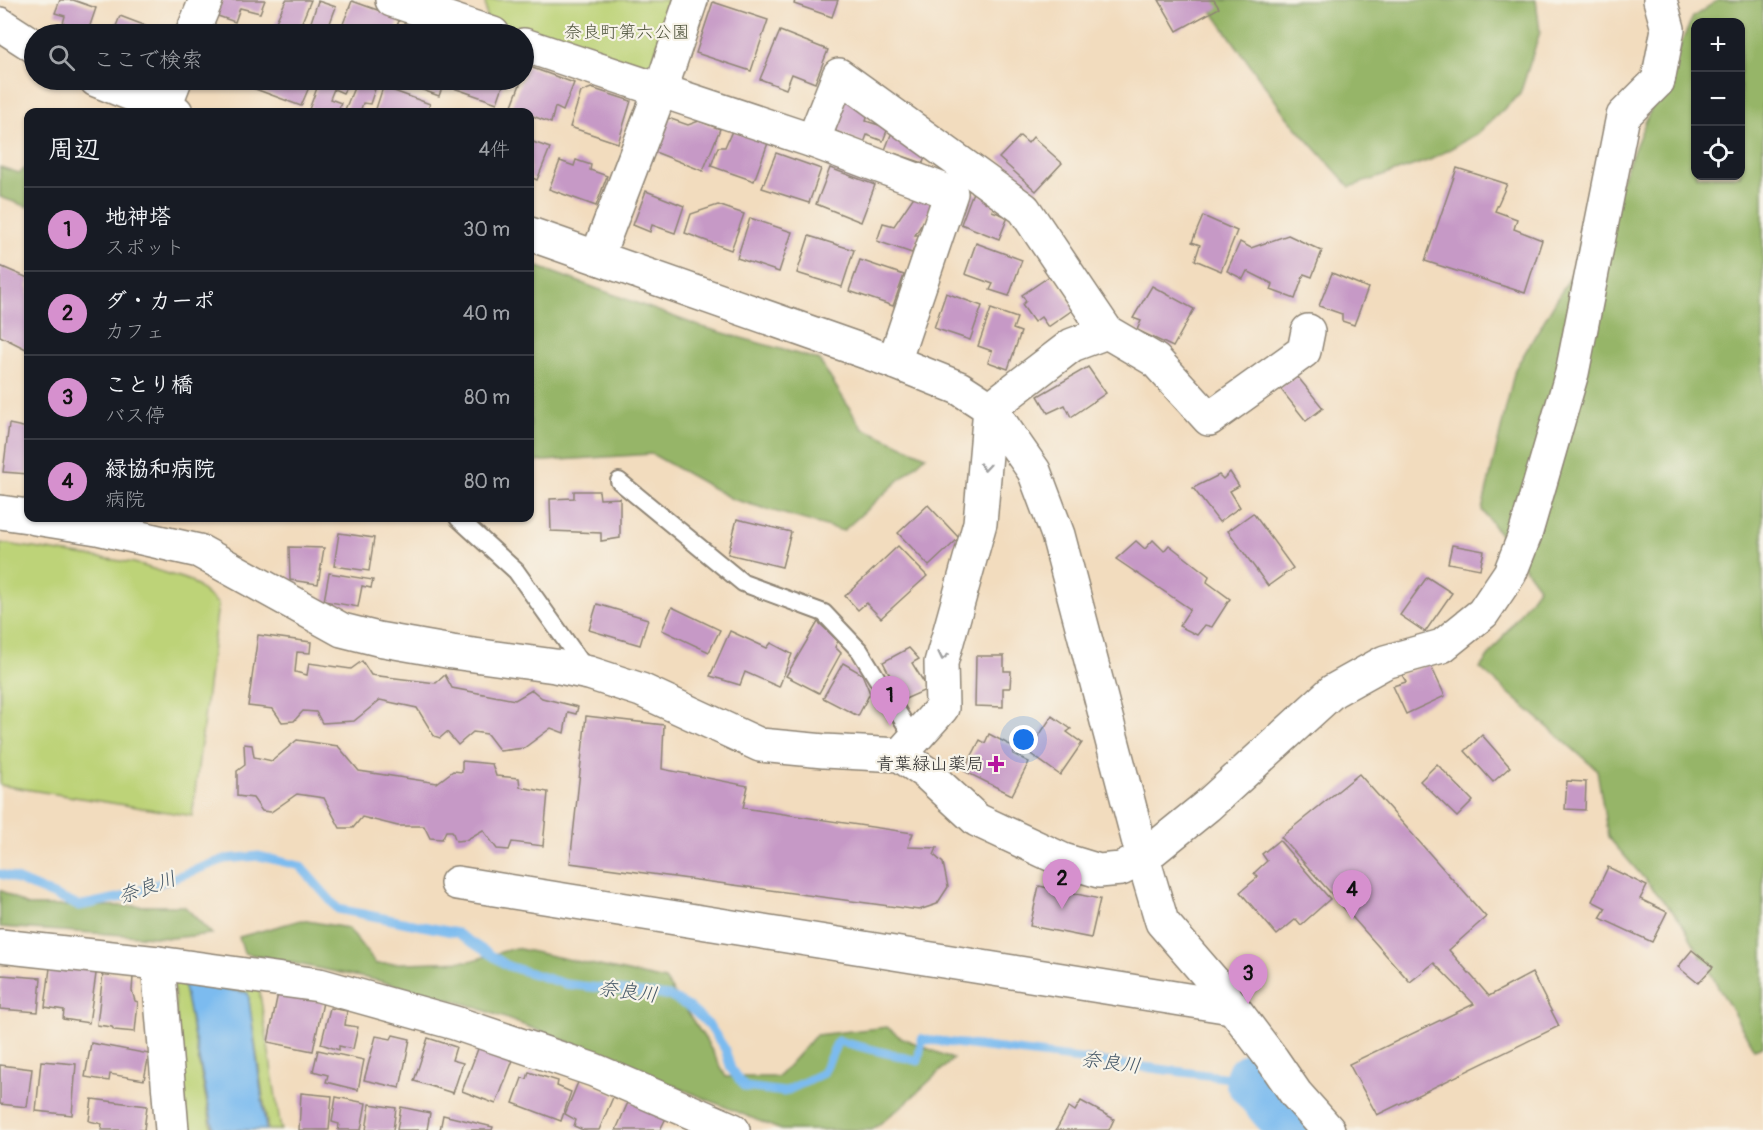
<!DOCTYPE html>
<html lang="ja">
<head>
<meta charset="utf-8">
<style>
  :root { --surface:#171b24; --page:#242831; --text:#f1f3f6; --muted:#9ea1a6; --line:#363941; --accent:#d690ce }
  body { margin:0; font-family:Pangolin,"Klee One",sans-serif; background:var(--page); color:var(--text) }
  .controls { position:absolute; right:18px; top:18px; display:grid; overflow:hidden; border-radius:12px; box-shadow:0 2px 4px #0004 }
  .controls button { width:54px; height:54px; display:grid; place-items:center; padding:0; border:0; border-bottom:2px solid var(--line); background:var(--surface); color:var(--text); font:30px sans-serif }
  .you { position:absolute; left:1024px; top:740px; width:21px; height:21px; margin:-15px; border:4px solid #fff; border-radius:50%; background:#1a73e8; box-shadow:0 0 0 9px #1a73e833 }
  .badge { display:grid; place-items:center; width:39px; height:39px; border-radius:50%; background:var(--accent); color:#111; font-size:20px; font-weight:700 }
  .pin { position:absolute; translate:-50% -50px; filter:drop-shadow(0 2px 3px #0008) }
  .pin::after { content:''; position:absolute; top:32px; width:21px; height:18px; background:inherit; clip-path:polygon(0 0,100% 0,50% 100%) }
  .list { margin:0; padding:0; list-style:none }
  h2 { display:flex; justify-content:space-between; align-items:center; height:78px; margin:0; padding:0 24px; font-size:26px }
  h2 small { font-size:20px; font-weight:400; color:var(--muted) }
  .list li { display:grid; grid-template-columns:39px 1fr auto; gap:18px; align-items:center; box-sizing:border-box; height:84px; padding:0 24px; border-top:2px solid var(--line) }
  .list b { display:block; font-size:22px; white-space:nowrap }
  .list p { margin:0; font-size:20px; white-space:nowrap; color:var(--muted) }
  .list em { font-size:20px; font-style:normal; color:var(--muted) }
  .icon { flex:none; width:33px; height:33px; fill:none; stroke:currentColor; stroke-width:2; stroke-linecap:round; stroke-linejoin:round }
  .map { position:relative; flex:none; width:1763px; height:1130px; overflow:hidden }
  .search { position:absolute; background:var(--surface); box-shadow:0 2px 4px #0004; left:24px; top:24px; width:510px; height:66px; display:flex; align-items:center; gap:15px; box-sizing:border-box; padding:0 21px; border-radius:33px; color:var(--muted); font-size:22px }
  .panel { position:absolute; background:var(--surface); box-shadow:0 2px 4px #0004; left:24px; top:108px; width:510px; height:414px; border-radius:12px }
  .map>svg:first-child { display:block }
</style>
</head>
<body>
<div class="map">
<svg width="1763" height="1130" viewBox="0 0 1763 1130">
  <rect width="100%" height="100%" fill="#f7f3e8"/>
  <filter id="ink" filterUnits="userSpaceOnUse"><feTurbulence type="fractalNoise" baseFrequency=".0167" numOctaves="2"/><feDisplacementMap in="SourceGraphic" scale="12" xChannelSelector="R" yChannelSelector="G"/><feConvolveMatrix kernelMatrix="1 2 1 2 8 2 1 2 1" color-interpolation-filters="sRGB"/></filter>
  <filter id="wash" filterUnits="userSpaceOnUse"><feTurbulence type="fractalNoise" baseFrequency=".008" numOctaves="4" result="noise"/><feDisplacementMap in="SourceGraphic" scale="24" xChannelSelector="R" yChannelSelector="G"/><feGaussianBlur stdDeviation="1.35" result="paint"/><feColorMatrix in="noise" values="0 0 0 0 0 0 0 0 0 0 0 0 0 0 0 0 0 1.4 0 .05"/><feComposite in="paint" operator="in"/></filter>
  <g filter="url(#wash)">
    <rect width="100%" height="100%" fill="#f2dcbe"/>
    <g fill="#bdd378" stroke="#747f52" stroke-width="1.5">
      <path d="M485 0H670L653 63 634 69 487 21Z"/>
      <path d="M0 543 134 563 191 581 218 604 192 816 0 785Z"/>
      <path d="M188 976 259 988 281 1130H268L248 993 183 982 212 1130H187L173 981Z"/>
    </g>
    <g fill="#96b568" stroke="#60704a" stroke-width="1.5" fill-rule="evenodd">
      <path d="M1204 0H1536L1540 32 1520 94 1477 134 1430 160 1350 187 1287 117Z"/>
      <path d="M1718 0H1763V1046L1754 1049 1680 920 1608 837 1597 770 1480 668 1539 587 1482 510 1515 369 1575 269 1586 210 1612 203 1649 113 1693 17ZM1696 22H1740V176H1696Z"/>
      <path d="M0 167 19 173 28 167V207L0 197Z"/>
      <path d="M530 264 699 326 819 360 862 428 926 456 843 531 732 499 652 454 530 462Z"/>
      <path d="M0 890 28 906H184L212 934 171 938 0 927Z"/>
      <path d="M301 920 348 928 376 964 470 961 515 948 665 980 706 1040 726 1077H778L816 1035 887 1027 900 1037 953 1059 908 1101 872 1130H781L561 1039 470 1005 380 981 244 953 239 937Z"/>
    </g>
    <path fill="#7bbbef" stroke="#53738d" stroke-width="1.5" d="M183 982 248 993 266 1130H214Z"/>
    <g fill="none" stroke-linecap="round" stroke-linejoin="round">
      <path stroke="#7bbbef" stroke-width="9" d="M0 874 11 877 79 906 122 897 225 859 259 856 300 866 338 909 457 933 508 966 565 984 669 996 689 1007 709 1025 725 1049 731 1069 745 1087 784 1092 823 1073 838 1041 918 1061 922 1039 1238 1079H1252"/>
      <path stroke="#7bbbef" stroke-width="54" d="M1252 1079 1295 1130"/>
    </g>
    <g id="blocks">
      <g fill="#c699c6">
        <path d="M60 0H73L96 8 87 34 62 27 65 16 55 13Z"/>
        <path d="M222 0H265L260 13 240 8 235 22 215 15Z"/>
        <path d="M286 0H311L299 29 288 24 285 31 274 26Z"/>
        <path d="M795 0H838L832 17 794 4Z"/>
        <path d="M1159 0H1214L1219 8 1177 31Z"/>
        <path d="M318 1 336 7 326 34H307Z"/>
        <path d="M352 1 400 18 394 34H339Z"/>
        <path d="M713 2 768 20 751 71 696 53Z"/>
        <path d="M120 16 162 32 161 34H113Z"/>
        <path d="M780 31 828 50 815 83 792 74 786 89 760 79Z"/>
        <path d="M527 66 574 83 563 111 555 107 551 123 530 115V112L511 108Z"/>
        <path d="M253 80H312L301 106 250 87Z"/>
        <path d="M320 80H343L349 82 343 93 334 89 330 99 341 103 338 112H308Z"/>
        <path d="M423 80H445L439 96 420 89Z"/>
        <path d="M451 80H505L497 103 448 86Z"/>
        <path d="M356 83 375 89 370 104 363 103 360 112H344Z"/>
        <path d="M383 87 430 104 427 112H375Z"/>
        <path d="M591 88 631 101 618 143 570 127 581 92Z"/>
        <path d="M846 98 870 109 866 121 888 128 883 141 867 135 864 143 833 130Z"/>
        <path d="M668 118 688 125 699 121 720 129 703 171 655 152Z"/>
        <path d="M732 131 768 143 754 181 711 166 718 147H725Z"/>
        <path d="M892 132 927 150 923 163 885 150Z"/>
        <path d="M1020 136 1028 143 1033 137 1062 163 1036 191 999 158Z"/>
        <path d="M530 141 550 148 537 180 530 177Z"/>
        <path d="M776 153 821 169 809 203 762 188Z"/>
        <path d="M576 160 591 165 590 170 607 176 596 206 549 189 560 161 574 166Z"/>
        <path d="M830 168 875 185 861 222 816 204Z"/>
        <path d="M1457 168 1507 184 1495 211 1517 219 1514 229 1542 240 1525 293 1425 261Z"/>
        <path d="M646 191 684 206 675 233 652 225 650 232 633 225Z"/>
        <path d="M973 192 995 201 992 211 1008 217 999 239 961 224Z"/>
        <path d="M915 195 934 204 915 235H919L912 253 877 241 883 223 894 226Z"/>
        <path d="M718 205 744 214 731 250 685 233 691 214Z"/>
        <path d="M1203 216 1237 231 1221 271 1195 260 1200 245 1192 242Z"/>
        <path d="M750 218 792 232 779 272 737 258Z"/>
        <path d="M1288 235 1322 251 1312 277 1304 274 1295 299 1271 290 1273 284 1247 271 1243 279 1227 271 1240 242 1251 248Z"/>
        <path d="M809 236 854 250 842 287 797 273Z"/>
        <path d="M976 243 1022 260 1009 296 990 290 993 284 965 274Z"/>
        <path d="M860 260 904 275 893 306 849 291Z"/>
        <path d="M0 266 28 278V350L0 336Z"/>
        <path d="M1332 273 1368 288 1354 325 1342 321V314L1319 306Z"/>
        <path d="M1050 276 1074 309 1048 327 1041 317 1034 322 1022 305 1026 301 1022 295Z"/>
        <path d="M1152 286 1194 309 1173 347 1137 330 1141 321 1133 318Z"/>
        <path d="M946 293 982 306 970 340 934 328Z"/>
        <path d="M991 309 1017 318 1013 329 1021 332 1008 369 988 362 992 351 978 346Z"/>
        <path d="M1088 367 1106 393 1071 417 1065 405 1048 413 1038 396Z"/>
        <path d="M1297 376 1323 408 1306 421 1279 387Z"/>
        <path d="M9 424 28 428V474L3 472Z"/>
        <path d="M1230 472 1239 486 1230 491 1240 507 1219 522 1193 488 1219 475 1223 479Z"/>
        <path d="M574 491H599L600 499 620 498V538L601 541V533L551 531 550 499 574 498Z"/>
        <path d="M928 505 959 538 929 566 898 533Z"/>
        <path d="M1253 513 1293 568 1268 586 1228 531Z"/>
        <path d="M737 519 791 532 782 567 728 554Z"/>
        <path d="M339 533 374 538 369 571 334 566Z"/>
        <path d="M1153 540 1164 551 1169 545 1209 576 1207 582 1230 599 1212 627 1205 625 1197 635 1179 626 1190 609 1116 559 1136 541 1145 549Z"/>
        <path d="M1452 545 1484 551 1480 569 1448 563Z"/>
        <path d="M898 546 927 576 881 618 866 603 858 610 845 596Z"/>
        <path d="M289 547 324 548 318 584 290 580Z"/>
        <path d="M329 573 373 580 371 588 362 586 358 607 324 601Z"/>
        <path d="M1427 577 1452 593 1425 632 1400 615Z"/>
        <path d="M597 604 648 619 640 645 589 630Z"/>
        <path d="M672 607 720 630 709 652 662 630Z"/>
        <path d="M818 622 838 641 835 647 841 653 819 693 786 676Z"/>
        <path d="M730 631 767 648 771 643 792 654 779 687 745 672 740 685 710 676Z"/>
        <path d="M258 635 311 642 310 653 297 652 295 672 307 675 309 663 351 669 362 661 371 675 436 683 445 675 452 688 515 700 532 690 542 698 578 707 576 714 568 712 564 733 551 728 524 748 500 751 487 734 473 732 458 745 447 732 440 738 434 736 417 708 380 700 354 721 322 723 316 712 303 711 294 721 282 722 273 709 248 706Z"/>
        <path d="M909 648 919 659 912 663 928 689 903 700 883 662Z"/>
        <path d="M976 656H1004V671H1011L1010 688H1003V707L975 706Z"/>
        <path d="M843 663 862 674 870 693 858 716 823 698Z"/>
        <path d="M1430 664 1445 696 1406 714 1393 686 1406 682 1402 675Z"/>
        <path d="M586 716 664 725 662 769 748 786 743 808 913 833 908 847 937 848 934 855 943 863 948 887 937 904 919 910 570 863Z"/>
        <path d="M1052 716 1071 729 1067 732 1082 743 1060 775 1028 752Z"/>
        <path d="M989 734 1016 748 1013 754 1029 762 1012 795 964 771 980 740 985 743Z"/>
        <path d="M1482 735 1510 767 1493 782 1465 751Z"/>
        <path d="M297 740 338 746 359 771 437 783 453 771 462 772V761L492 764 496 776 519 778 520 787 548 792 543 846 512 842 509 850 497 849 483 830 466 840 456 841 452 831H446L442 839 430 838 424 826H398L362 817 353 828H340L324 798 297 794 271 812 262 811 253 798 237 796V771L245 765 244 744 252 745 254 757 272 761Z"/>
        <path d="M1437 764 1473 801 1457 817 1420 781Z"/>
        <path d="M1359 774 1486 917 1449 950 1489 996 1532 973 1559 1026 1377 1115 1349 1064 1474 1004 1434 963 1410 982 1281 837Z"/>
        <path d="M1567 781 1586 782 1585 810 1565 809Z"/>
        <path d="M1279 840 1330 899 1301 925 1296 919 1277 935 1240 892 1258 877 1254 873 1267 861 1262 854Z"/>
        <path d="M1608 867 1647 886 1640 899 1667 912 1652 942 1600 918 1606 908 1592 901Z"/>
        <path d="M1039 886 1100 899 1091 938 1030 926Z"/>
        <path d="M1692 950 1713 967 1698 983 1678 967Z"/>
        <path d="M72 964 97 967 89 1023 63 1019 64 1010 45 1007 50 968 71 971Z"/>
        <path d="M103 973 133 977 132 991 135 1001 138 1002 135 1032 114 1030 112 1027 97 1025Z"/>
        <path d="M1 975 41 978 38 1012 0 1009Z"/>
        <path d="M278 993 323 1002 313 1051 268 1042Z"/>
        <path d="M330 1008 347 1011 345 1025 358 1027 353 1049 339 1046V1050L321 1044Z"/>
        <path d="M393 1035 410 1039 400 1088 364 1080 376 1036 391 1039Z"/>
        <path d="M428 1038 456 1047 452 1060 463 1063 453 1093 414 1081Z"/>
        <path d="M481 1041 515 1055 496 1104 462 1091Z"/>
        <path d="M91 1043 149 1054 144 1080 110 1074 109 1081 85 1077Z"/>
        <path d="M318 1050 364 1060 358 1090 326 1082 328 1075 313 1071Z"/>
        <path d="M41 1061 76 1064 72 1115 36 1111Z"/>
        <path d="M0 1065 32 1069 27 1107 0 1104Z"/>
        <path d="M529 1072 558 1081 557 1086 571 1092 561 1121 513 1103 522 1078 527 1079Z"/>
        <path d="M579 1080 614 1095 599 1130H583L574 1126 576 1120 565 1114Z"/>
        <path d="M301 1093 332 1096 329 1130H299Z"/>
        <path d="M336 1097 366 1103 361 1130H338L339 1124 332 1122Z"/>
        <path d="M92 1099 147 1106 144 1130H101L102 1124 89 1121Z"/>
        <path d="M629 1100 667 1116 660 1130H616Z"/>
        <path d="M1081 1101 1114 1119 1109 1130H1056L1069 1107 1075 1111Z"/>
        <path d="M370 1104 396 1108 393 1130H366Z"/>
        <path d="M401 1107 430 1113 427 1130H397Z"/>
        <path d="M443 1115 493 1127 492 1130H440Z"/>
      </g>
    </g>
  </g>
  <g filter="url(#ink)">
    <use href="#blocks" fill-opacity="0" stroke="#8e8474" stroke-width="1.5"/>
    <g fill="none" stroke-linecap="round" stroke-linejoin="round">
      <defs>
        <g id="lane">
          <path d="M619 481 743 583 824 613 860 651 915 740"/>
          <path d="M458 518 516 571 588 672"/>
        </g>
        <g id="street">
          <path d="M392 0 493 34"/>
          <path d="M524 45 813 141 951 193 894 362"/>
          <path d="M813 141 839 75 1024 209 1107 332 1155 360 1209 419 1304 351 1308 331"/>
          <path d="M0 512 28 516"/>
          <path d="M35 518 97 528 199 551 342 630 378 639 452 652 555 666 589 673 641 690 760 745 824 751 900 755 925 772 977 820 1063 860 1099 871 1121 869 1143 858 1207 806 1333 691 1385 662 1442 646 1483 613 1510 573 1525 535 1572 373 1623 116 1658 81 1668 29 1660 0"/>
          <path d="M900 755 942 708 941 663 980 523 990 408 1072 345 1107 332"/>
          <path d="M457 883 1231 1007"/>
          <path d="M0 946 158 963 319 985 455 1023 594 1070 733 1130"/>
          <path d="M158 963 172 1130"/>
        </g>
        <g id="secondary">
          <path d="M0 24 34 46"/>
          <path d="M192 34 206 0"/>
          <path d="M96 80 176 112"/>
          <path d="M164 108 175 80"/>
          <path d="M530 234 894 362 959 388 990 408 1034 471 1058 535 1143 858 1162 922 1213 981 1272 1059 1296 1094 1328 1130"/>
          <path d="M597 257 661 89 691 0"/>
        </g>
      </defs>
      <use href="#lane" stroke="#8e8474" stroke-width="20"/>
      <use href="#street" stroke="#8e8474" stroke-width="36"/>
      <use href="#secondary" stroke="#8e8474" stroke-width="36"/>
      <use href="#lane" stroke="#fff" stroke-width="16"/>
      <use href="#street" stroke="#fff" stroke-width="33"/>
      <use href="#secondary" stroke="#fff" stroke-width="33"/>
    </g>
    <defs><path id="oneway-chevron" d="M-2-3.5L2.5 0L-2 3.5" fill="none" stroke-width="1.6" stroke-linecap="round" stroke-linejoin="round" transform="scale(1.5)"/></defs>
    <g stroke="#a0a0a0">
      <use href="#oneway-chevron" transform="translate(985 467) rotate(95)"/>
      <use href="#oneway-chevron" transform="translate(943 656) rotate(102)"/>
    </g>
  </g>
  <path fill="#b5179e" stroke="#f7f3e8" stroke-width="2" d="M993 755h6v6h6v6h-6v6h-6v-6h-6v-6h6z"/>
  <g text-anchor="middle" stroke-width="4.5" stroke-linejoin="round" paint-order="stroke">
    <g font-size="18" fill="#50553e" stroke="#f7f3e8">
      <text x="627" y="38">奈良町第六公園</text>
    </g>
    <g font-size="18" fill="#2b2b2b" stroke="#f7f3e8" text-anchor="end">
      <text x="984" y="770">青葉緑山薬局</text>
    </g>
    <g font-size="20" font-style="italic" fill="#435666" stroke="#f7f3e8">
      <text transform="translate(147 887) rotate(-19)" y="7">奈良川</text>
      <text transform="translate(628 991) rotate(7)" y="7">奈良川</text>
      <text transform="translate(1111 1062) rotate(7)" y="7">奈良川</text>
    </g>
  </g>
</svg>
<div class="controls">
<button>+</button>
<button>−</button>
<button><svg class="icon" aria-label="locate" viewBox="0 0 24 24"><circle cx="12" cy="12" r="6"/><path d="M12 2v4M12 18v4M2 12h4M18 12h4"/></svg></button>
</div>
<div class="you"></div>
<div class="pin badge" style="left:890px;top:726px">1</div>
<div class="pin badge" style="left:1062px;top:909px">2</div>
<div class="pin badge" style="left:1248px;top:1004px">3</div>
<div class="pin badge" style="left:1352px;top:920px">4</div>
<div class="search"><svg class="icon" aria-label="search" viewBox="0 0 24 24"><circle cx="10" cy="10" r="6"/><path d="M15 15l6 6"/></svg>ここで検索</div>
<section class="panel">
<h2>周辺<small>4件</small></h2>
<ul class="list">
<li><span class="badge">1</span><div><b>地神塔</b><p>スポット</p></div><em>30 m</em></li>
<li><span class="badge">2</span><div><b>ダ・カーポ</b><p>カフェ</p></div><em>40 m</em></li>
<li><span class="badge">3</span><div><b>ことり橋</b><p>バス停</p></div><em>80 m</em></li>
<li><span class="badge">4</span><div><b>緑協和病院</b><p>病院</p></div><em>80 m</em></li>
</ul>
</section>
</div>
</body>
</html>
